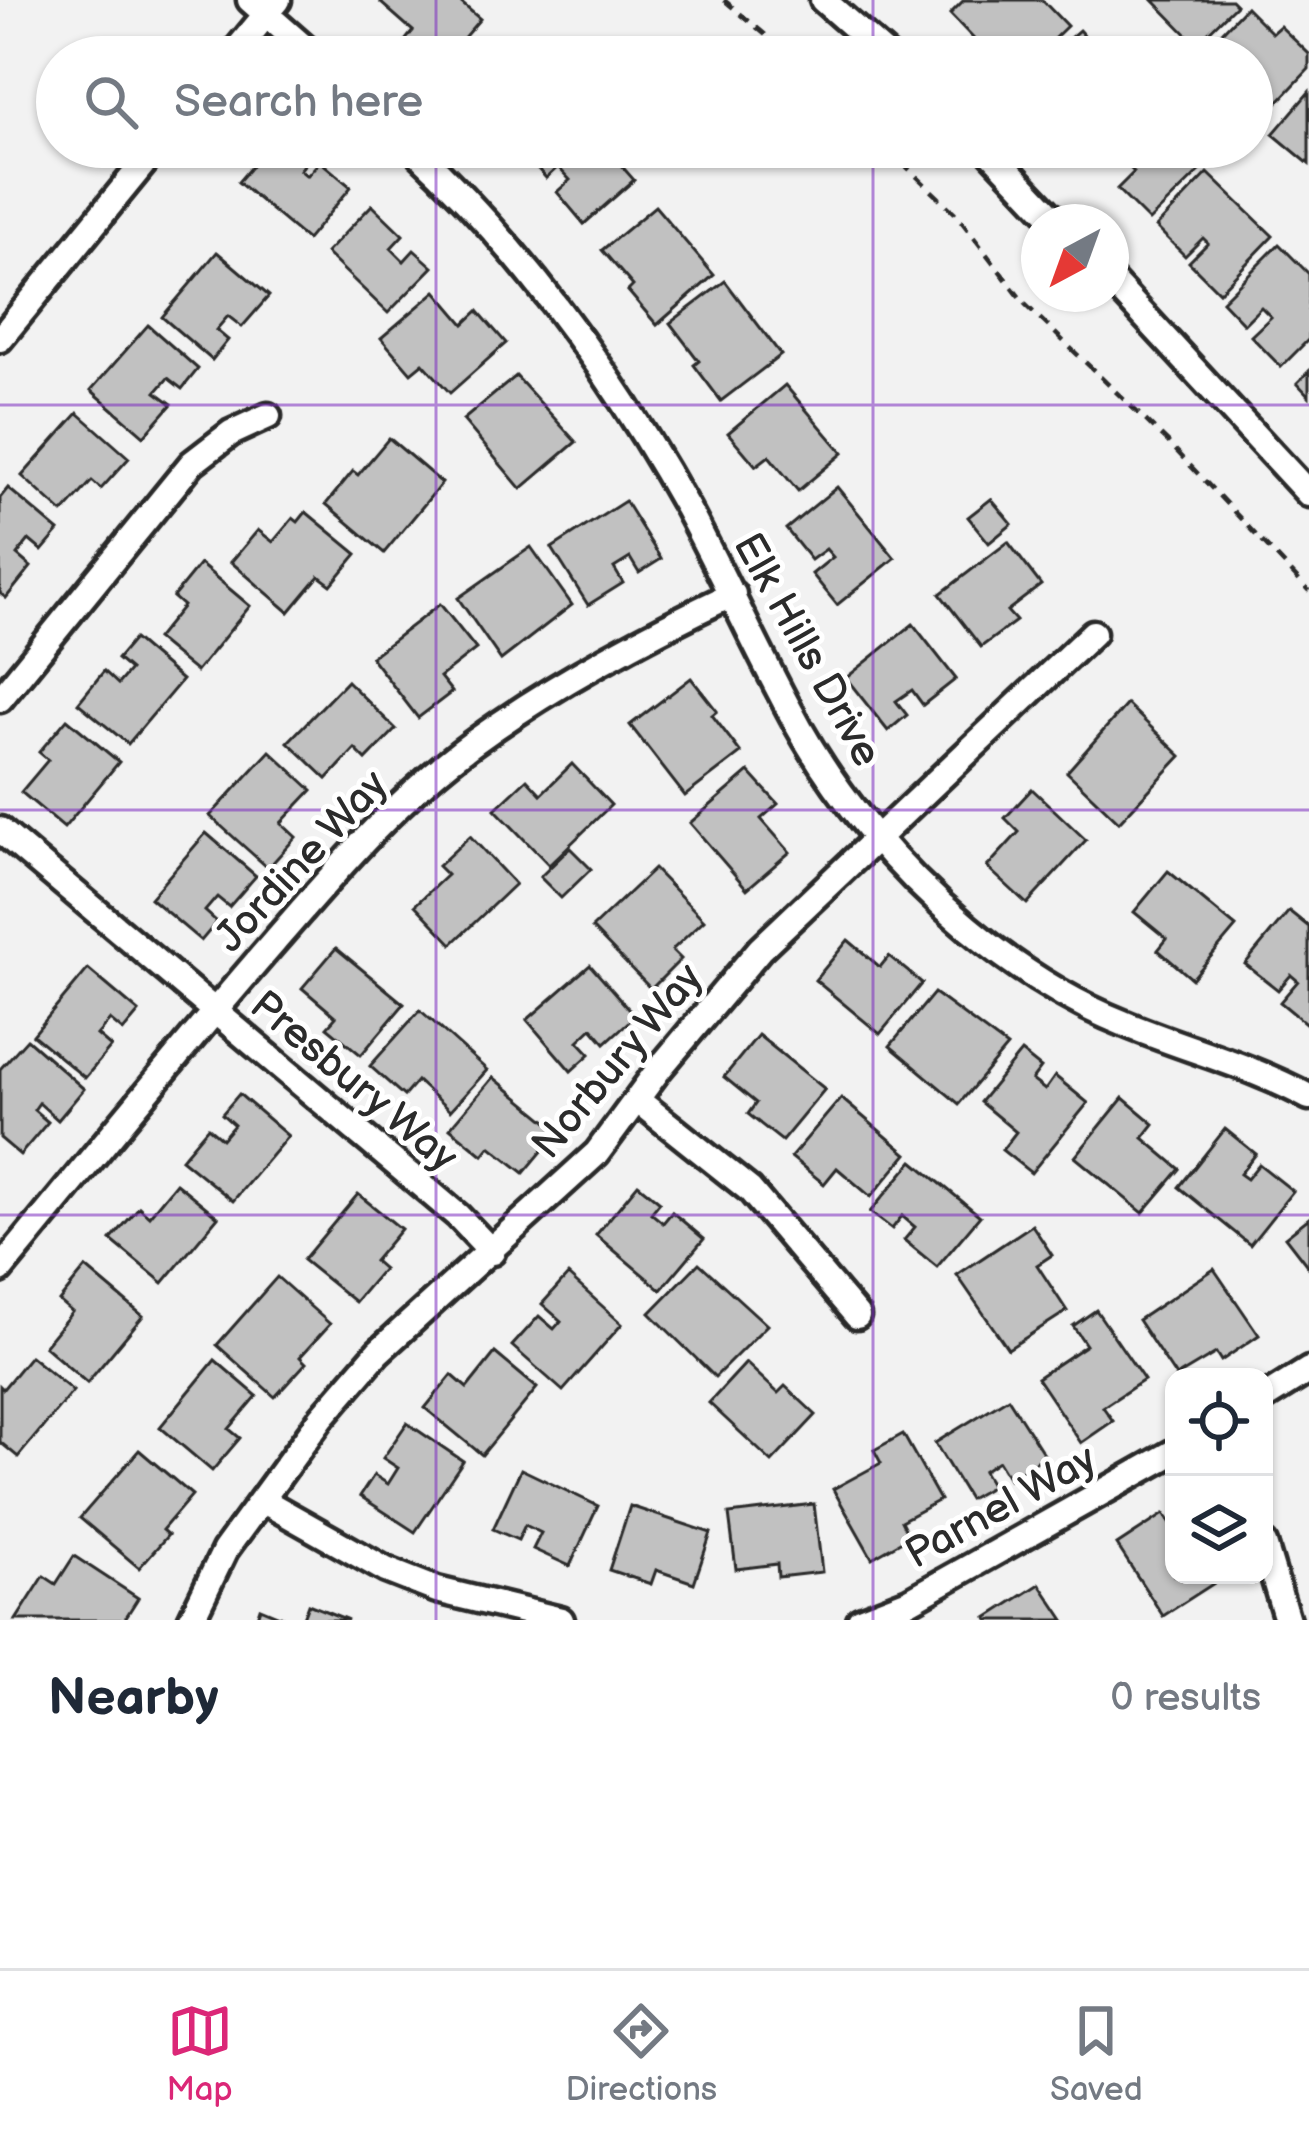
<!DOCTYPE html>
<html lang="en">
<head>
<meta charset="utf-8">
<style>
  :root { --surface:#fff; --page:#f2f2f3; --text:#1f2937; --muted:#747a83; --line:#e0e1e3; --accent:#db2777 }
  body { margin:0; font-family:"Balsamiq Sans",sans-serif; background:var(--page); color:var(--text) }
  .controls { position:absolute; right:36px; bottom:36px; display:grid; overflow:hidden; border-radius:24px; box-shadow:0 3px 9px #0004 }
  .controls button { width:108px; height:108px; display:grid; place-items:center; padding:0; border:0; border-bottom:3px solid var(--line); background:var(--surface); color:var(--text); font:60px sans-serif }
  .compass { position:absolute; left:1021px; top:204px; width:108px; height:108px; border-radius:50%; background:var(--surface); box-shadow:0 3px 9px #0004; rotate:221deg }
  .list { margin:0; padding:0; list-style:none }
  h2 { display:flex; justify-content:space-between; align-items:center; height:156px; margin:0; padding:0 48px; font-size:51px }
  h2 small { font-size:39px; font-weight:400; color:var(--muted) }
  .icon { flex:none; width:66px; height:66px; fill:none; stroke:currentColor; stroke-width:2; stroke-linecap:round; stroke-linejoin:round }
  .map { position:relative; flex:none; width:1309px; height:1620px; overflow:hidden }
  .search { position:absolute; background:var(--surface); box-shadow:0 3px 9px #0004; left:36px; right:36px; top:36px; height:132px; display:flex; align-items:center; gap:30px; box-sizing:border-box; padding:0 42px; border-radius:66px; color:var(--muted); font-size:45px }
  .sheet { height:348px; background:var(--surface) }
  nav { display:flex; justify-content:space-around; align-items:center; box-sizing:border-box; height:168px; border-top:3px solid var(--line); background:var(--surface); font-size:33px; color:var(--muted) }
  nav a { display:grid; justify-items:center; gap:6px }
  nav .on { color:var(--accent) }
  .map>svg:first-child { display:block }
</style>
</head>
<body>
<div class="map">
<svg width="1309" height="1620" viewBox="0 0 1309 1620">
  <rect width="100%" height="100%" fill="#f2f2f2"/>
  <filter id="ink" filterUnits="userSpaceOnUse"><feTurbulence type="fractalNoise" baseFrequency=".00833" numOctaves="2"/><feDisplacementMap in="SourceGraphic" scale="24" xChannelSelector="R" yChannelSelector="G"/><feConvolveMatrix kernelMatrix="1 2 1 2 8 2 1 2 1" color-interpolation-filters="sRGB"/></filter>
  <g filter="url(#ink)">
    <g fill="#c1c1c1" stroke="#2b2b2b" stroke-width="3">
      <path d="M384 0H458L480 19 447 57H422L404 42 413 31 381 3Z"/>
      <path d="M964 0H1042L1067 26 1035 57H991L950 14Z"/>
      <path d="M1153 0H1231L1236 5 1196 44Z"/>
      <path d="M1246 7 1272 33 1280 26 1309 54V69L1260 121 1252 113V57H1198Z"/>
      <path d="M1079 30 1103 57H1048Z"/>
      <path d="M506 37 527 57H487Z"/>
      <path d="M1309 92V164L1273 134Z"/>
      <path d="M268 147H312L316 150 300 170 307 176 320 161 351 187 307 240 238 182Z"/>
      <path d="M543 147H605L634 180 584 224 557 192 570 180 558 167 546 178 529 159Z"/>
      <path d="M1109 147H1189L1206 165 1149 221 1117 189 1134 172Z"/>
      <path d="M1208 173 1273 236 1219 292 1189 262 1208 243 1203 238 1185 256 1156 227Z"/>
      <path d="M372 205 403 235 391 248 404 261 414 250 433 267 388 313 326 253Z"/>
      <path d="M655 206 714 275 657 325 628 291 633 286 602 250Z"/>
      <path d="M1279 244 1309 274V339L1281 367 1251 336 1271 317 1261 307 1244 324 1222 301Z"/>
      <path d="M217 252 269 296 242 327 228 316 216 330 228 340 212 360 162 317Z"/>
      <path d="M725 281 781 355 721 401 694 365 699 361 670 323Z"/>
      <path d="M436 291 464 324 478 311 506 343 450 393 423 363 411 373 381 338Z"/>
      <path d="M148 325 198 369 182 389 168 378 156 392 172 404 144 436 91 390Z"/>
      <path d="M1309 371V396L1297 383Z"/>
      <path d="M516 376 576 442 521 489 463 420Z"/>
      <path d="M785 385 843 453 798 491 769 456 756 466 728 433Z"/>
      <path d="M78 413 129 458 101 489 92 481 63 513 22 476Z"/>
      <path d="M389 438 442 483 384 553 326 504 353 471 358 475Z"/>
      <path d="M837 487 895 558 837 605 812 574 833 557 826 549 811 560 786 529Z"/>
      <path d="M8 488 59 531 42 551 29 540 17 555 31 567 6 598 0 593V498Z"/>
      <path d="M991 499 1012 524 989 543 968 517Z"/>
      <path d="M625 501 661 559 639 573 630 558 614 568 623 583 588 605 552 548Z"/>
      <path d="M306 512 357 554 331 585 319 576 289 612 231 562 258 530 273 542 293 518 298 522Z"/>
      <path d="M1008 542 1041 585 1007 611 1016 621 981 647 940 594Z"/>
      <path d="M531 547 572 605 501 660 458 598Z"/>
      <path d="M200 564 250 606 196 672 156 639 183 606 173 597Z"/>
      <path d="M440 604 476 649 440 677 452 692 418 718 371 657Z"/>
      <path d="M913 624 956 679 923 705 912 690 896 701 907 715 888 731 846 678Z"/>
      <path d="M134 639 182 680 128 744 78 703 104 671 118 684 130 670 117 659Z"/>
      <path d="M691 678 717 711 712 715 741 753 685 796 630 725Z"/>
      <path d="M347 681 396 729 366 760 355 749 327 779 288 742Z"/>
      <path d="M1127 704 1181 756 1119 822 1067 772Z"/>
      <path d="M67 719 119 762 64 828 21 792 48 760 39 752Z"/>
      <path d="M270 751 312 790 281 823 296 837 268 868 210 816Z"/>
      <path d="M572 764 611 805 549 865 495 809 527 779 541 794Z"/>
      <path d="M749 772 778 804 761 819 790 852 747 889 690 823Z"/>
      <path d="M1032 789 1086 840 1027 904 987 867 1019 832 1005 818Z"/>
      <path d="M206 833 256 876 229 907 217 897 205 911 217 922 201 941 150 898Z"/>
      <path d="M470 836 515 884 452 944 415 905 447 875 438 866Z"/>
      <path d="M570 848 591 869 561 898 540 877Z"/>
      <path d="M654 869 704 920 672 950 681 959 651 989 592 928Z"/>
      <path d="M1168 871 1236 927 1192 979 1158 950 1167 939 1134 912Z"/>
      <path d="M1289 911 1309 927V1026L1280 1002 1298 981 1291 975 1278 990 1245 964Z"/>
      <path d="M848 940 880 967 889 956 922 983 880 1034 815 980Z"/>
      <path d="M336 948 404 1004 361 1055 327 1027 336 1017 302 988Z"/>
      <path d="M590 965 635 1016 605 1043 592 1028 578 1041 590 1054 571 1071 527 1020Z"/>
      <path d="M88 969 139 1012 123 1031 110 1020 97 1035 111 1047 85 1078 33 1035Z"/>
      <path d="M934 993 1007 1047 959 1104 890 1046Z"/>
      <path d="M420 1010 487 1070 450 1111 417 1081 404 1096 370 1066Z"/>
      <path d="M758 1035 825 1089 782 1141 748 1114 756 1103 724 1077Z"/>
      <path d="M27 1039 84 1089 58 1120 39 1103 34 1110 48 1122 20 1155 0 1138V1069Z"/>
      <path d="M1021 1052 1041 1068 1032 1080 1045 1090 1055 1076 1088 1103 1031 1173 1002 1150 1016 1132 980 1102Z"/>
      <path d="M493 1077 559 1131 524 1173 490 1146 483 1155 450 1128Z"/>
      <path d="M239 1094 288 1136 233 1201 181 1159 208 1127 222 1139 234 1125 222 1114Z"/>
      <path d="M841 1098 907 1154 871 1197 837 1168 824 1184 791 1157Z"/>
      <path d="M1123 1098 1154 1124 1143 1138 1180 1169 1143 1213 1075 1157Z"/>
      <path d="M1225 1129 1256 1154 1240 1174 1247 1179 1259 1164 1293 1191 1250 1245 1179 1187Z"/>
      <path d="M913 1161 980 1216 937 1267 904 1240 915 1227 902 1216 892 1229 870 1212Z"/>
      <path d="M176 1183 218 1217 163 1283 111 1240 139 1207 149 1216Z"/>
      <path d="M638 1184 660 1202 651 1213 663 1223 672 1212 704 1239 661 1290 596 1235Z"/>
      <path d="M358 1194 401 1229 374 1261 383 1269 355 1302 303 1260Z"/>
      <path d="M1309 1218V1268L1285 1237Z"/>
      <path d="M1032 1225 1052 1255 1037 1265 1067 1311 1008 1349 957 1275Z"/>
      <path d="M699 1263 767 1325 715 1377 650 1313Z"/>
      <path d="M86 1268 143 1316 87 1383 44 1346 72 1312 59 1301Z"/>
      <path d="M1214 1269 1259 1335 1221 1361 1216 1353 1176 1377 1138 1320Z"/>
      <path d="M568 1275 622 1324 563 1391 512 1346 539 1316 554 1329 561 1321 542 1304Z"/>
      <path d="M277 1277 330 1324 300 1357 306 1363 275 1397 217 1345Z"/>
      <path d="M1096 1310 1144 1380 1103 1407 1113 1421 1081 1443 1037 1378 1086 1345 1073 1326Z"/>
      <path d="M495 1353 537 1388 482 1455 425 1408 452 1375 467 1388Z"/>
      <path d="M30 1356 73 1391 18 1457 0 1442V1386L3 1389Z"/>
      <path d="M215 1360 257 1396 229 1429 240 1438 212 1471 160 1427Z"/>
      <path d="M746 1363 778 1393 785 1386 816 1415 772 1462 709 1403Z"/>
      <path d="M1008 1398 1045 1456 1009 1479 998 1461 983 1471 992 1486 969 1499 935 1443Z"/>
      <path d="M407 1423 463 1461 415 1532 360 1496 374 1475 388 1484 398 1468 383 1458Z"/>
      <path d="M903 1434 940 1500 901 1521 909 1537 872 1558 833 1489 881 1463 874 1450Z"/>
      <path d="M139 1450 192 1495 162 1530 168 1535 139 1568 80 1518Z"/>
      <path d="M521 1469 598 1506 570 1566 533 1549 541 1533 525 1525 518 1540 493 1529Z"/>
      <path d="M814 1504 822 1572 778 1577 777 1564 736 1569 729 1514Z"/>
      <path d="M630 1506 711 1533 694 1583 656 1570 651 1584 609 1570Z"/>
      <path d="M1164 1514 1174 1529V1575H1215L1219 1580 1163 1616 1117 1545Z"/>
      <path d="M74 1556 138 1598 124 1620H16L44 1576 56 1584Z"/>
      <path d="M1040 1584 1064 1620H988L987 1618Z"/>
      <path d="M308 1604 348 1620H302Z"/>
      <path d="M260 1608 289 1620H256Z"/>
    </g>
    <g fill="none" stroke-linecap="round" stroke-linejoin="round">
      <defs>
        <g id="minor">
          <path d="M250 0 315 57"/>
          <path d="M823 0 888 57"/>
          <path d="M231 57 278 0"/>
          <path d="M412 147C522 249 614 377 687 508 723 575 754 644 790 711 832 792 898 870 968 928 1014 966 1068 1001 1123 1023 1185 1049 1250 1065 1309 1097"/>
          <path d="M986 147 1057 222"/>
          <path d="M1111 280 1309 494"/>
          <path d="M0 339 157 147"/>
          <path d="M0 699 192 463 231 433 268 416"/>
          <path d="M0 830 458 1216 492 1252"/>
          <path d="M637 1100 750 1190 857 1316"/>
          <path d="M0 1270C91 1160 180 1050 274 942 335 872 397 798 473 743 554 684 642 637 733 594"/>
          <path d="M1264 1398 1309 1370"/>
          <path d="M262 1500 386 1570 437 1590 561 1620"/>
          <path d="M1264 1544 1287 1620"/>
          <path d="M191 1620 225 1550 322 1417 378 1352 597 1153 659 1069 760 949 1093 633"/>
          <path d="M860 1620 909 1601 1174 1452"/>
        </g>
      </defs>
      <use href="#minor" stroke="#2b2b2b" stroke-width="33"/>
      <g stroke="#2b2b2b" stroke-width="4.5" stroke-dasharray="12 9" stroke-linecap="butt">
        <path d="M724 0 792 57"/>
        <path d="M886 147 955 213 1025 304 1168 442 1309 591"/>
      </g>
      <use href="#minor" stroke="#fff" stroke-width="24"/>
    </g>
  </g>
  <path fill="none" stroke="#7b2cbf" stroke-width="3" stroke-opacity="0.55" d="M436 0V57M873 0V57M436 147V1620M873 147V1620M0 405H1309M0 810H1309M0 1215H1309"/>
  <g text-anchor="middle" stroke-width="10" stroke-linejoin="round" paint-order="stroke">
    <g font-size="42" fill="#2b2b2b" stroke="#fff">
      <text transform="translate(809 649) rotate(61)" y="15">Elk Hills Drive</text>
      <text transform="translate(300 860) rotate(-47)" y="15">Jordine Way</text>
      <text transform="translate(616 1060) rotate(-50)" y="15">Norbury Way</text>
      <text transform="translate(355 1080) rotate(40)" y="15">Presbury Way</text>
      <text transform="translate(1000 1505) rotate(-29)" y="15">Parnel Way</text>
    </g>
  </g>
</svg>
<div class="controls">
<button><svg class="icon" aria-label="locate" viewBox="0 0 24 24"><circle cx="12" cy="12" r="6"/><path d="M12 2v4M12 18v4M2 12h4M18 12h4"/></svg></button>
<button><svg class="icon" aria-label="layers" viewBox="0 0 24 24"><path d="M12 4l9 5-9 5-9-5zM3 14l9 5 9-5"/></svg></button>
</div>
<svg class="compass" viewBox="-18 -18 36 36"><path d="M0-13l5 13h-10z" fill="#e53935"/><path d="M0 13l5-13h-10z" fill="#747a83"/></svg>
<div class="search"><svg class="icon" aria-label="search" viewBox="0 0 24 24"><circle cx="10" cy="10" r="6"/><path d="M15 15l6 6"/></svg>Search here</div>
</div>
<section class="sheet">
<h2>Nearby<small>0 results</small></h2>
<ul class="list">
</ul>
</section>
<nav>
<a class="on"><svg class="icon" aria-label="map" viewBox="0 0 24 24"><path d="M3 6l6-2 6 2 6-2v14l-6 2-6-2-6 2zM9 4v14M15 6v14"/></svg>Map</a>
<a><svg class="icon" aria-label="directions" viewBox="0 0 24 24"><path d="M12 3l9 9-9 9-9-9zM9 14v-3h6M13 9l2 2-2 2"/></svg>Directions</a>
<a><svg class="icon" aria-label="saved" viewBox="0 0 24 24"><path d="M7 4h10v16l-5-4-5 4z"/></svg>Saved</a>
</nav>
</body>
</html>
